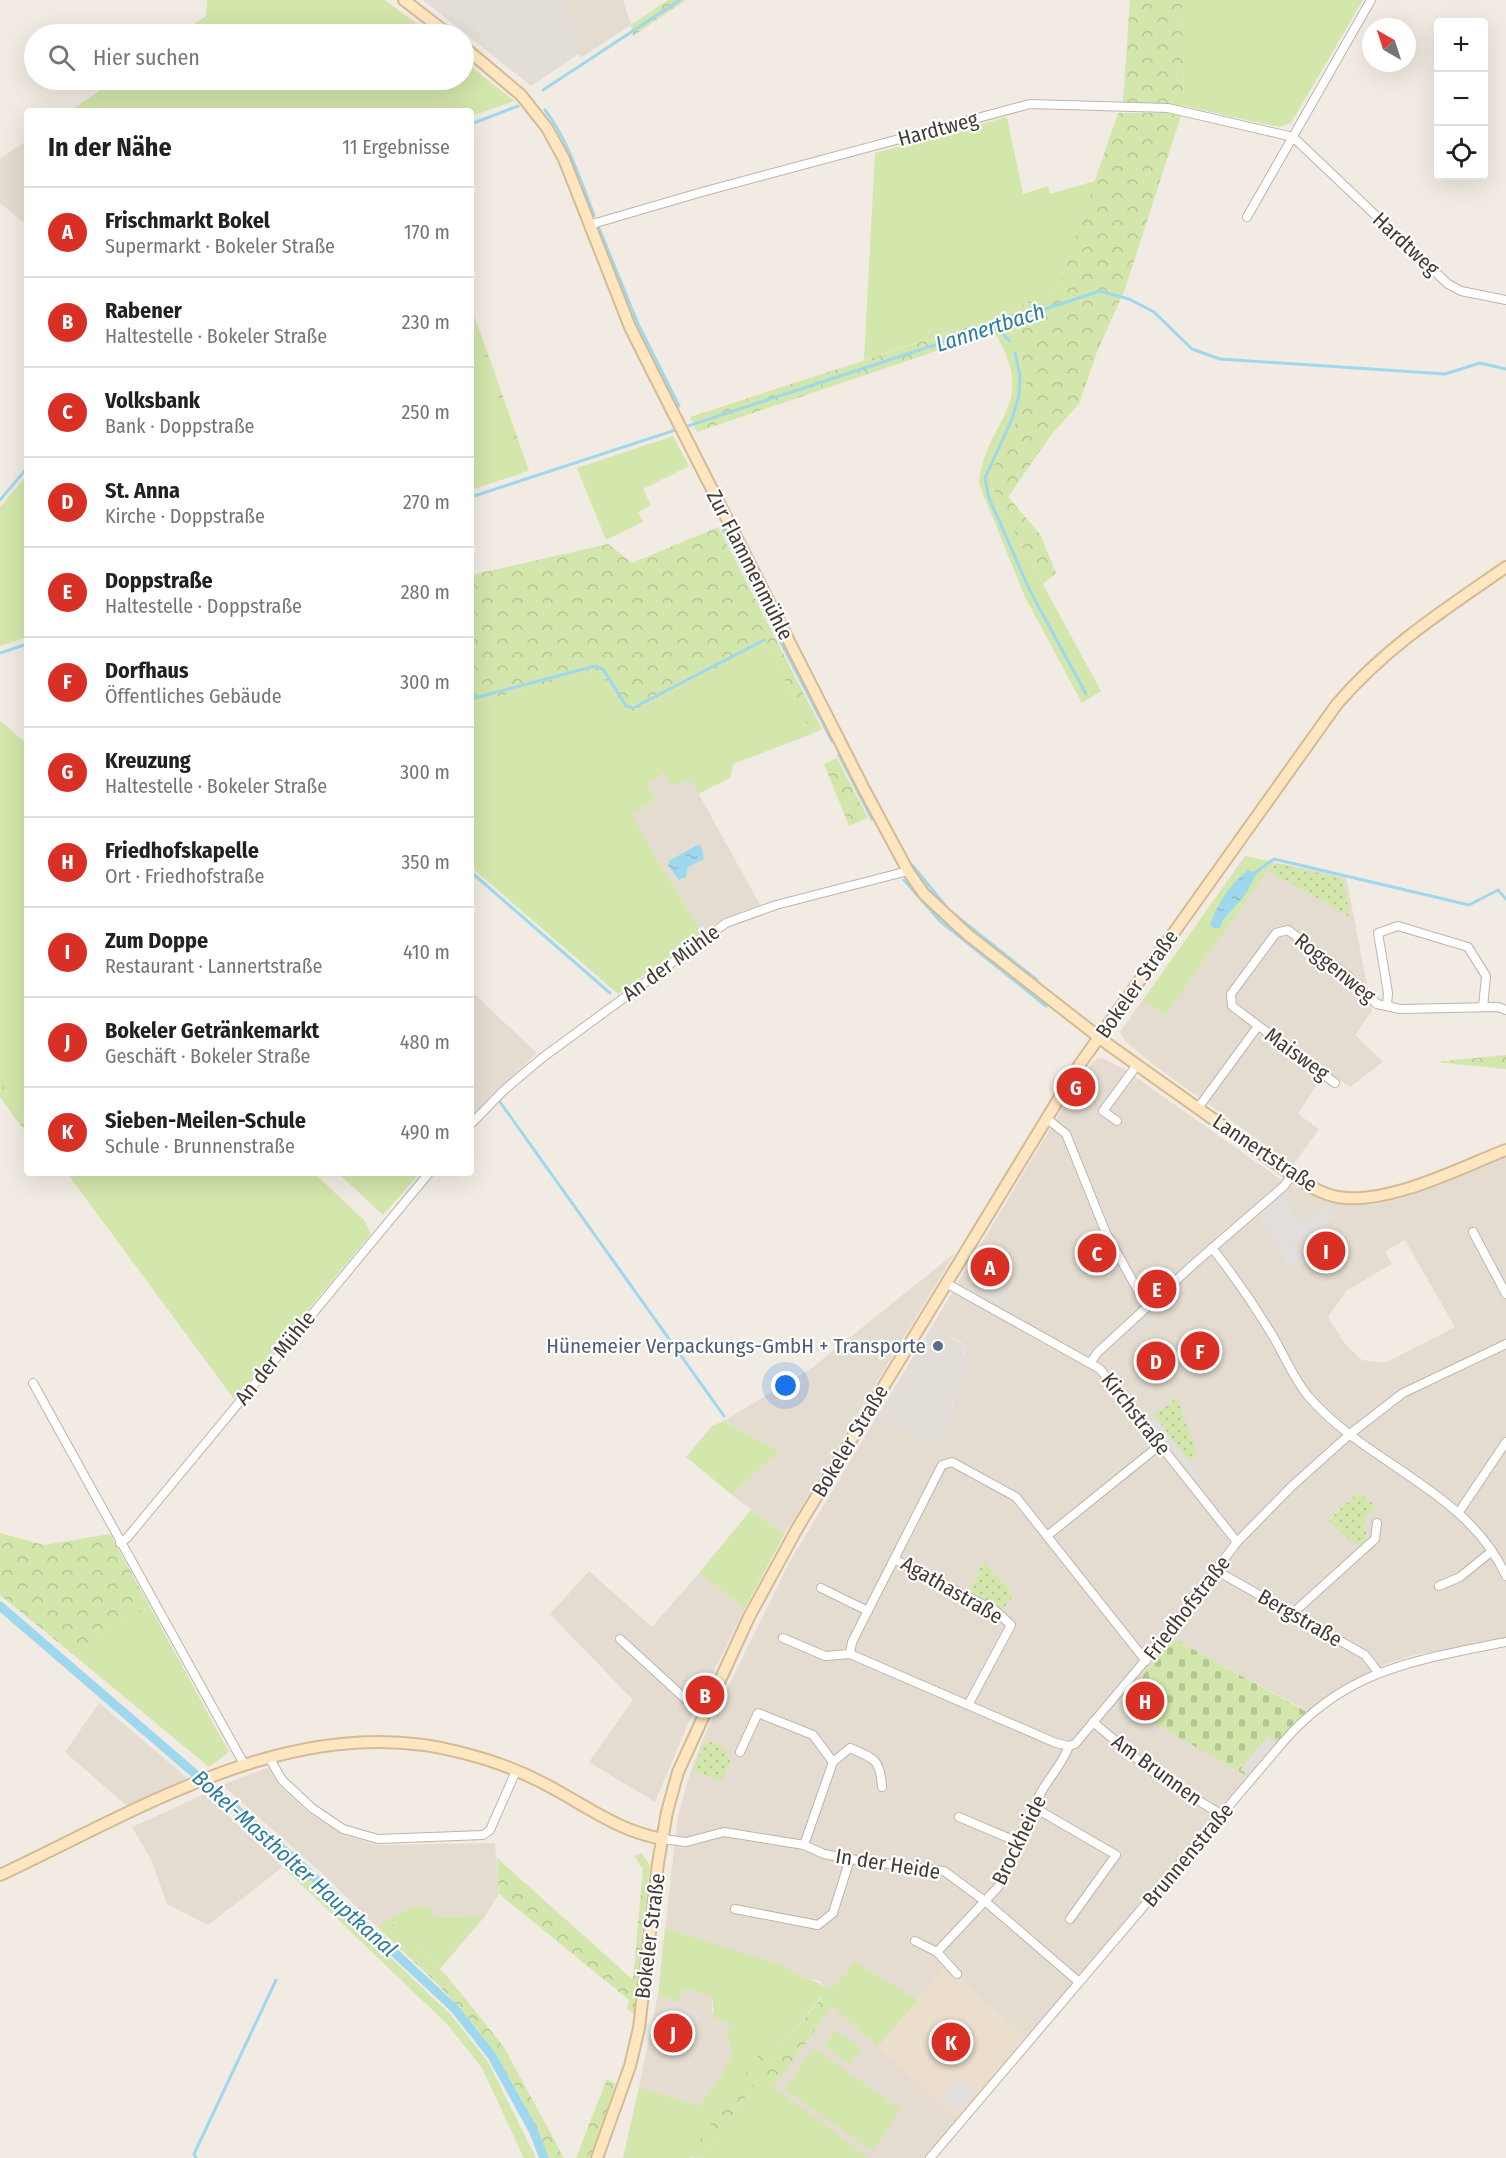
<!DOCTYPE html>
<html lang="de">
<head>
<meta charset="utf-8">
<style>
  :root { --surface:#fff; --page:#f6f6f6; --text:#202124; --muted:#757577; --line:#e0e0e0; --accent:#d93025 }
  body { margin:0; font-family:"Fira Sans Condensed",sans-serif; background:var(--page); color:var(--text) }
  .controls { position:absolute; right:18px; top:18px; display:grid; overflow:hidden; border-radius:6px; box-shadow:0 6px 24px #0002 }
  .controls button { width:54px; height:54px; display:grid; place-items:center; padding:0; border:0; border-bottom:2px solid var(--line); background:var(--surface); color:var(--text); font:30px sans-serif }
  .compass { position:absolute; left:1362px; top:18px; width:54px; height:54px; border-radius:50%; background:var(--surface); box-shadow:0 6px 24px #0002; rotate:321deg }
  .you { position:absolute; left:786px; top:1386px; width:21px; height:21px; margin:-15px; border:4px solid #fff; border-radius:50%; background:#1a73e8; box-shadow:0 0 0 9px #1a73e833 }
  .badge { display:grid; place-items:center; width:39px; height:39px; border-radius:50%; background:var(--accent); color:#fff; font-size:20px; font-weight:700 }
  .pin { position:absolute; translate:-50% -50%; border:3px solid #fff; box-shadow:0 2px 6px #0006 }
  .list { margin:0; padding:0; list-style:none }
  h2 { display:flex; justify-content:space-between; align-items:center; height:78px; margin:0; padding:0 24px; font-size:26px }
  h2 small { font-size:20px; font-weight:400; color:var(--muted) }
  .list li { display:grid; grid-template-columns:39px 1fr auto; gap:18px; align-items:center; box-sizing:border-box; height:90px; padding:0 24px; border-top:2px solid var(--line) }
  .list b { display:block; font-size:22px; white-space:nowrap }
  .list p { margin:0; font-size:20px; white-space:nowrap; color:var(--muted) }
  .list em { font-size:20px; font-style:normal; color:var(--muted) }
  .icon { flex:none; width:33px; height:33px; fill:none; stroke:currentColor; stroke-width:2; stroke-linecap:round; stroke-linejoin:round }
  .map { position:relative; flex:none; width:1506px; height:2158px; overflow:hidden }
  .search { position:absolute; background:var(--surface); box-shadow:0 6px 24px #0002; left:24px; top:24px; width:450px; height:66px; display:flex; align-items:center; gap:15px; box-sizing:border-box; padding:0 21px; border-radius:33px; color:var(--muted); font-size:22px }
  .panel { position:absolute; background:var(--surface); box-shadow:0 6px 24px #0002; left:24px; top:108px; width:450px; height:1068px; border-radius:6px }
  .map>svg:first-child { display:block }
</style>
</head>
<body>
<div class="map">
<svg width="1506" height="2158" viewBox="0 0 1506 2158">
  <defs>
    <pattern id="forest-crowns" width="20" height="18" patternUnits="userSpaceOnUse" patternTransform="scale(1.5)"><rect width="20" height="18" fill="#d3e6ab"/><path d="M2 6a3 3 0 1 1 6 0M12 15a3 3 0 1 1 6 0" fill="none" stroke="#b6c694"/></pattern>
    <pattern id="cemetery-stones" width="16" height="16" patternUnits="userSpaceOnUse" patternTransform="scale(1.5)"><rect width="16" height="16" fill="#d3e6ab"/><path d="M2 7V4a2 2 0 0 1 4 0v3zM10 15v-3a2 2 0 0 1 4 0v3z" fill="#b6c694"/></pattern>
    <pattern id="park-dots" width="8" height="8" patternUnits="userSpaceOnUse" patternTransform="scale(1.5)"><rect width="8" height="8" fill="#d3e6ab"/><path d="M2 2h.1M6 6h.1" fill="none" stroke="#b6c694" stroke-width="1.8" stroke-linecap="round"/></pattern>
    <pattern id="water-ripples" width="26" height="14" patternUnits="userSpaceOnUse" patternTransform="scale(1.5)"><rect width="26" height="14" fill="#9ed8ef"/><path d="M2 4q2-2 4 0t4 0M15 11q2-2 4 0t4 0" fill="none" stroke="#89bacd"/></pattern>
  </defs>
  <rect width="100%" height="100%" fill="#f1ebe3"/>
  <g fill="#e5dcd1" fill-rule="evenodd">
    <path d="M564 0H623L631 25 580 58Z"/>
    <path d="M27 141V225L0 203V158Z"/>
    <path d="M665 774 690 778 760 905 724 918 702 933 655 856 632 814 656 800 647 783Z"/>
    <path d="M1274 862 1346 877 1372 1010 1355 1035 1383 1062 1350 1087 1341 1081 1334 1089 1320 1079 1298 1114 1319 1129 1293 1165 1154 1065 1125 1041 1120 1032 1143 1000 1165 1016Z"/>
    <path d="M471 991 537 1053 471 1116Z"/>
    <path d="M1098 1058 1105 1059 1127 1071 1283 1181 1328 1202 1373 1205 1407 1197 1506 1158V1639L1415 1655 1386 1664 1339 1689 1312 1709 1287 1734 924 2158H701L773 2086 832 2007 877 2047 837 1984 827 1989 819 1981 793 1975 783 1966 665 1928 678 1816 691 1770 706 1732 789 1563 877 1416 934 1449 945 1427 950 1430 955 1383 967 1346 932 1326 1062 1109 1092 1063ZM1405 1240 1455 1327 1385 1363 1362 1360 1345 1344 1328 1317 1347 1290 1392 1264 1385 1251ZM1358 1492 1376 1506 1364 1520 1367 1537 1360 1545 1354 1539 1351 1542 1329 1519ZM984 1561 1014 1595 1003 1609 969 1591ZM1173 1638 1307 1711V1712L1286 1733 1149 1669Z"/>
    <path d="M955 1253 784 1535 731 1494 780 1452 724 1421 813 1367Z"/>
    <path d="M589 1571 652 1627 699 1573 745 1608 688 1724 655 1802 589 1762 633 1700 550 1614Z"/>
    <path d="M99 1703 187 1778 128 1807 65 1752Z"/>
    <path d="M269 1767 278 1784 309 1813 341 1834 378 1845 495 1843 499 1894 485 1916 435 1917 412 1907 377 1927 325 1876 222 1785Z"/>
    <path d="M205 1794 283 1867 208 1925 167 1904 151 1859 132 1827Z"/>
    <path d="M683 1989 712 1996V2012L731 2024 727 2037 733 2052 718 2081 698 2106 639 2087 658 1994 679 2003Z"/>
  </g>
  <g fill="#e3ddd8">
    <path d="M423 0H564L580 53 531 86Z"/>
    <path d="M932 1326 967 1347 963 1354 973 1361 955 1383 966 1391 951 1406 958 1416 950 1430 945 1428 934 1449 877 1416Z"/>
  </g>
  <path fill="#ebdecc" d="M946 1967 1026 2037 958 2119 877 2047Z"/>
  <g fill="#d3e6ab">
    <path d="M207 0H385L430 34H179L206 16Z"/>
    <path d="M1182 0H1363L1291 123 1279 127 1184 106Z"/>
    <path d="M464 61 514 101 471 116V111H70L115 80H464Z"/>
    <path d="M1007 117 1023 194 1048 186 1050 194 1095 181 1059 286 1001 316 864 360 875 153Z"/>
    <path d="M471 307 487 351 484 353 525 472 471 490Z"/>
    <path d="M1010 326C1015 336 1021 346 1025 356 1039 399 1005 439 990 476L996 498 1101 691 1082 703 1025 597 979 484C984 420 1041 407 994 332Z"/>
    <path d="M673 436 689 466 643 489 651 505 638 512 643 522 606 540 577 468Z"/>
    <path d="M27 475V637L0 646V507Z"/>
    <path d="M766 644 812 734 733 764 730 778 698 794 690 779 672 787 664 774 647 783 656 800 632 814 655 856 702 933 618 994 471 867V704L598 671 628 714Z"/>
    <path d="M0 721 27 744V1119L0 1082Z"/>
    <path d="M1245 856 1274 862 1165 1016 1143 1000Z"/>
    <path d="M67 1173H314L365 1221 371 1234 234 1399Z"/>
    <path d="M338 1173H420L383 1215Z"/>
    <path d="M724 1421 780 1452 731 1494 686 1457 712 1426Z"/>
    <path d="M751 1510 784 1535 745 1608 699 1573Z"/>
    <path d="M150 1607 229 1752 209 1767 75 1656 107 1628Z"/>
    <path d="M289 1861 451 2015 488 2062 536 2158H524L482 2068 447 2024 283 1867Z"/>
    <path d="M412 1907H428L435 1917 485 1916 440 1969 388 1920Z"/>
    <path d="M665 1928 784 1966C797 1979 814 1977 827 1989L837 1984 854 1962 918 2000 877 2047 821 1997 768 2062 759 2056 689 2158H623L639 2087 698 2106 718 2081 733 2052 727 2037 730 2024 714 2017 712 1996 683 1989 679 2003 658 1994Z"/>
    <path d="M836 2030 861 2048 849 2064 824 2047Z"/>
    <path d="M814 2048 901 2110 872 2151 785 2089Z"/>
    <path d="M760 2077 869 2158H702Z"/>
  </g>
  <g fill="url(#forest-crowns)">
    <path d="M668 0H686L633 36 631 25Z"/>
    <path d="M1130 0H1182L1184 106 1123 102Z"/>
    <path d="M1118 113H1167L1181 116 1125 289 1097 352 1079 404 1051 435 1008 497 1040 534 1056 573 1043 584 996 498 990 476C1016 413 1045 396 1010 326L697 432 690 417 1001 316 1059 286Z"/>
    <path d="M487 351 529 471 525 472 483 353Z"/>
    <path d="M718 527 822 729 812 734 766 644 628 714 598 671 471 704V575L608 544 632 563Z"/>
    <path d="M837 758 868 818 849 826 824 764Z"/>
    <path d="M1506 1055V1069L1436 1062Z"/>
    <path d="M0 1082 27 1119V1134L0 1097Z"/>
    <path d="M0 1533 44 1545 110 1534 150 1607 107 1628 75 1656 0 1595Z"/>
    <path d="M642 1853 650 1866 634 2014 627 2009 629 2000 499 1894 497 1858 633 1980 643 1869 634 1856Z"/>
    <path d="M388 1920 446 1975 504 2047 564 2158H548C527 2103 496 2048 456 2004 432 1977 403 1952 377 1927Z"/>
    <path d="M822 1997 832 2007 773 2087 760 2077 702 2158 688 2157 759 2055 768 2062Z"/>
    <path d="M607 2079 617 2085 592 2158H576Z"/>
  </g>
  <path fill="url(#cemetery-stones)" d="M1173 1638 1307 1712 1249 1777 1120 1704Z"/>
  <g fill="url(#park-dots)">
    <path d="M1276 863 1343 879 1350 917 1269 871Z"/>
    <path d="M1177 1398 1197 1454 1189 1461 1154 1415Z"/>
    <path d="M1358 1492 1376 1506 1364 1520 1367 1537 1360 1546 1354 1540 1351 1542 1329 1520Z"/>
    <path d="M984 1561 1014 1595 1003 1609 969 1591Z"/>
    <path d="M706 1740 725 1749 730 1762 721 1782 693 1770Z"/>
  </g>
  <g fill="#e2dedb">
    <path d="M1282 1194 1300 1223 1330 1204 1338 1217 1292 1243 1304 1263 1291 1271 1260 1213Z"/>
    <path d="M998 1279 1014 1289 1003 1307 978 1291 984 1281 993 1287Z"/>
    <path d="M1184 1283 1188 1288 1131 1342 1126 1338Z"/>
    <path d="M1155 1418 1201 1477 1196 1481 1150 1422Z"/>
    <path d="M1268 1736 1277 1743 1250 1775 1240 1770Z"/>
    <path d="M671 2003 701 2013 697 2024 667 2015Z"/>
    <path d="M959 2078 975 2091 957 2112 941 2099Z"/>
  </g>
  <g fill="url(#water-ripples)">
    <path d="M697 845 701 846 704 859 688 867 686 877 679 880 668 865 669 861Z"/>
    <path d="M1248 870 1257 873 1245 895 1223 920 1220 928H1213L1210 924C1219 902 1229 885 1248 870Z"/>
  </g>
  <g fill="none" stroke-linecap="round" stroke-linejoin="round">
    <g stroke="#9ed8ef" stroke-width="3">
      <path d="M543 90 680 0"/>
      <path d="M545 110C568 140 580 180 594 215"/>
      <path d="M471 124 518 106"/>
      <path d="M599 228 638 324 679 406"/>
      <path d="M994 326 1010 341"/>
      <path d="M1015 353 1020 376 1019 395 1012 419 985 478 989 498 1030 591 1086 694"/>
      <path d="M471 497 1100 291 1129 299 1154 312 1192 349 1220 359 1445 374 1480 363 1506 369"/>
      <path d="M0 500 27 468"/>
      <path d="M723 530 832 741"/>
      <path d="M0 653 27 644"/>
      <path d="M471 699 595 666 603 669 626 706 633 708 764 640"/>
      <path d="M839 755 872 819"/>
      <path d="M913 866 949 910 1037 980"/>
      <path d="M471 872 610 993"/>
      <path d="M1256 872 1274 859 1469 905 1498 890 1506 899"/>
      <path d="M904 880 940 921 1046 1006"/>
      <path d="M500 1102 724 1416"/>
      <path d="M196 2158 194 2154 276 1980"/>
    </g>
    <path stroke="#9ed8ef" stroke-width="9" d="M0 1606 294 1859 455 2009 492 2056 533 2130 544 2158"/>
    <defs>
      <g id="street">
        <path d="M1247 217 1371 0"/>
        <path d="M589 225 702 192 1030 104 1168 108 1293 137 1448 284 1461 291 1506 300"/>
        <path d="M1387 1005 1388 993 1378 933 1398 926 1468 947 1486 976 1483 1007"/>
        <path d="M1335 1083 1232 1006 1231 994 1276 933 1288 930 1347 975 1377 1004 1400 1009 1498 1007 1506 1010"/>
        <path d="M1198 1108 1258 1026"/>
        <path d="M1046 1118 1066 1134 1106 1233 1141 1296 1149 1305"/>
        <path d="M1117 1121 1103 1111 1137 1065"/>
        <path d="M471 1124 503 1091 542 1058 726 923 776 905 908 871"/>
        <path d="M1473 1232 1506 1294"/>
        <path d="M1212 1248C1235 1277 1255 1306 1274 1338 1285 1357 1295 1381 1309 1397 1368 1465 1467 1490 1506 1576"/>
        <path d="M946 1283 1100 1369 1237 1542"/>
        <path d="M1091 1362 1097 1353 1195 1263 1284 1186 1292 1175"/>
        <path d="M33 1383 244 1764"/>
        <path d="M1459 1512 1506 1442"/>
        <path d="M1047 1536 1160 1445"/>
        <path d="M120 1543 127 1538 429 1173"/>
        <path d="M894 1559 996 1611 1011 1625 968 1705"/>
        <path d="M1217 1571 1365 1655 1378 1672"/>
        <path d="M1439 1586 1460 1577 1492 1551"/>
        <path d="M821 1588 868 1611"/>
        <path d="M1293 1613 1375 1539 1377 1523"/>
        <path d="M783 1638 825 1656 850 1654"/>
        <path d="M620 1639 703 1715"/>
        <path d="M1146 1661 1016 1497 952 1462 942 1465 852 1642 850 1654 1056 1743 1069 1746 1075 1744 1169 1632 1237 1542 1292 1486 1350 1434 1403 1393 1506 1344"/>
        <path d="M1093 1722 1154 1773 1222 1815"/>
        <path d="M740 1752 758 1713 813 1735 833 1762"/>
        <path d="M269 1757 282 1780 312 1808 343 1829 378 1839 483 1835 490 1830 516 1771"/>
        <path d="M1035 1808 1116 1855 1070 1919"/>
        <path d="M959 1817 1018 1842"/>
        <path d="M663 1839 686 1842 724 1832 804 1845 824 1854 850 1859 944 1871 986 1902 1079 1982"/>
        <path d="M804 1845 833 1762 850 1748C875 1759 880 1759 882 1787"/>
        <path d="M735 1909 818 1925 833 1913 850 1859"/>
        <path d="M915 1941 937 1952"/>
        <path d="M957 1974 937 1952 999 1886 1035 1808C1040 1785 1061 1769 1069 1746"/>
        <path d="M930 2158 1284 1741C1348 1668 1417 1660 1506 1642"/>
      </g>
      <g id="secondary">
        <path d="M404 0 448 34"/>
        <path d="M464 47 521 95 547 128 564 159 630 327 653 373 864 789 908 871 924 894 967 934 1109 1045 1292 1175C1306 1184 1321 1194 1338 1197 1387 1206 1459 1168 1506 1150"/>
        <path d="M0 1875C143 1808 299 1708 463 1753 495 1761 528 1774 556 1790 592 1810 622 1832 663 1839"/>
        <path d="M597 2158 630 2066 639 2028 658 1863 667 1812 678 1772 749 1617 798 1527 1080 1064 1337 704C1387 646 1444 610 1506 567"/>
      </g>
    </defs>
    <use href="#street" stroke="#bfb4a9" stroke-width="10"/>
    <use href="#secondary" stroke="#d5bb95" stroke-width="14"/>
    <use href="#street" stroke="#fff" stroke-width="8"/>
    <use href="#secondary" stroke="#fee7c0" stroke-width="10"/>
  </g>
  <circle fill="#5c6f8a" stroke="#fff" stroke-width="2" cx="938" cy="1346" r="6"/>
  <g text-anchor="middle" stroke-width="4.5" stroke-linejoin="round" paint-order="stroke">
    <g font-size="21" fill="#433b33" stroke="#fff">
      <text transform="translate(938 129) rotate(-15)" y="7">Hardtweg</text>
      <text transform="translate(1406 244) rotate(43)" y="7">Hardtweg</text>
      <text transform="translate(750 565) rotate(63)" y="7">Zur Flammenmühle</text>
      <text transform="translate(671 963) rotate(-36)" y="7">An der Mühle</text>
      <text transform="translate(1335 968) rotate(39)" y="7">Roggenweg</text>
      <text transform="translate(1137 984) rotate(-55)" y="7">Bokeler Straße</text>
      <text transform="translate(1297 1054) rotate(36)" y="7">Maisweg</text>
      <text transform="translate(1265 1153) rotate(34)" y="7">Lannertstraße</text>
      <text transform="translate(275 1358) rotate(-51)" y="7">An der Mühle</text>
      <text transform="translate(1136 1414) rotate(52)" y="7">Kirchstraße</text>
      <text transform="translate(850 1441) rotate(-59)" y="7">Bokeler Straße</text>
      <text transform="translate(952 1590) rotate(30)" y="7">Agathastraße</text>
      <text transform="translate(1187 1608) rotate(-52)" y="7">Friedhofstraße</text>
      <text transform="translate(1300 1618) rotate(30)" y="7">Bergstraße</text>
      <text transform="translate(1157 1770) rotate(36)" y="7">Am Brunnen</text>
      <text transform="translate(1019 1840) rotate(-64)" y="7">Brockheide</text>
      <text transform="translate(1188 1855) rotate(-50)" y="7">Brunnenstraße</text>
      <text transform="translate(888 1864) rotate(9)" y="7">In der Heide</text>
      <text transform="translate(650 1936) rotate(-83)" y="7">Bokeler Straße</text>
    </g>
    <g font-size="21" fill="#4e5e75" stroke="#fff" text-anchor="end">
      <text x="926" y="1353">Hünemeier Verpackungs-GmbH + Transporte</text>
    </g>
    <g font-size="22" font-style="italic" fill="#2b7c9d" stroke="#fff">
      <text transform="translate(990 327) rotate(-18)" y="8">Lannertbach</text>
      <text transform="translate(295 1863) rotate(42)" y="8">Bokel-Mastholter Hauptkanal</text>
    </g>
  </g>
</svg>
<div class="controls">
<button>+</button>
<button>−</button>
<button><svg class="icon" aria-label="locate" viewBox="0 0 24 24"><circle cx="12" cy="12" r="6"/><path d="M12 2v4M12 18v4M2 12h4M18 12h4"/></svg></button>
</div>
<svg class="compass" viewBox="-18 -18 36 36"><path d="M0-13l5 13h-10z" fill="#e53935"/><path d="M0 13l5-13h-10z" fill="#757577"/></svg>
<div class="you"></div>
<div class="pin badge" style="left:990px;top:1267px">A</div>
<div class="pin badge" style="left:705px;top:1695px">B</div>
<div class="pin badge" style="left:1097px;top:1253px">C</div>
<div class="pin badge" style="left:1156px;top:1361px">D</div>
<div class="pin badge" style="left:1157px;top:1289px">E</div>
<div class="pin badge" style="left:1200px;top:1351px">F</div>
<div class="pin badge" style="left:1076px;top:1087px">G</div>
<div class="pin badge" style="left:1145px;top:1701px">H</div>
<div class="pin badge" style="left:1326px;top:1251px">I</div>
<div class="pin badge" style="left:673px;top:2033px">J</div>
<div class="pin badge" style="left:951px;top:2042px">K</div>
<div class="search"><svg class="icon" aria-label="search" viewBox="0 0 24 24"><circle cx="10" cy="10" r="6"/><path d="M15 15l6 6"/></svg>Hier suchen</div>
<section class="panel">
<h2>In der Nähe<small>11 Ergebnisse</small></h2>
<ul class="list">
<li><span class="badge">A</span><div><b>Frischmarkt Bokel</b><p>Supermarkt · Bokeler Straße</p></div><em>170 m</em></li>
<li><span class="badge">B</span><div><b>Rabener</b><p>Haltestelle · Bokeler Straße</p></div><em>230 m</em></li>
<li><span class="badge">C</span><div><b>Volksbank</b><p>Bank · Doppstraße</p></div><em>250 m</em></li>
<li><span class="badge">D</span><div><b>St. Anna</b><p>Kirche · Doppstraße</p></div><em>270 m</em></li>
<li><span class="badge">E</span><div><b>Doppstraße</b><p>Haltestelle · Doppstraße</p></div><em>280 m</em></li>
<li><span class="badge">F</span><div><b>Dorfhaus</b><p>Öffentliches Gebäude</p></div><em>300 m</em></li>
<li><span class="badge">G</span><div><b>Kreuzung</b><p>Haltestelle · Bokeler Straße</p></div><em>300 m</em></li>
<li><span class="badge">H</span><div><b>Friedhofskapelle</b><p>Ort · Friedhofstraße</p></div><em>350 m</em></li>
<li><span class="badge">I</span><div><b>Zum Doppe</b><p>Restaurant · Lannertstraße</p></div><em>410 m</em></li>
<li><span class="badge">J</span><div><b>Bokeler Getränkemarkt</b><p>Geschäft · Bokeler Straße</p></div><em>480 m</em></li>
<li><span class="badge">K</span><div><b>Sieben-Meilen-Schule</b><p>Schule · Brunnenstraße</p></div><em>490 m</em></li>
</ul>
</section>
</div>
</body>
</html>
